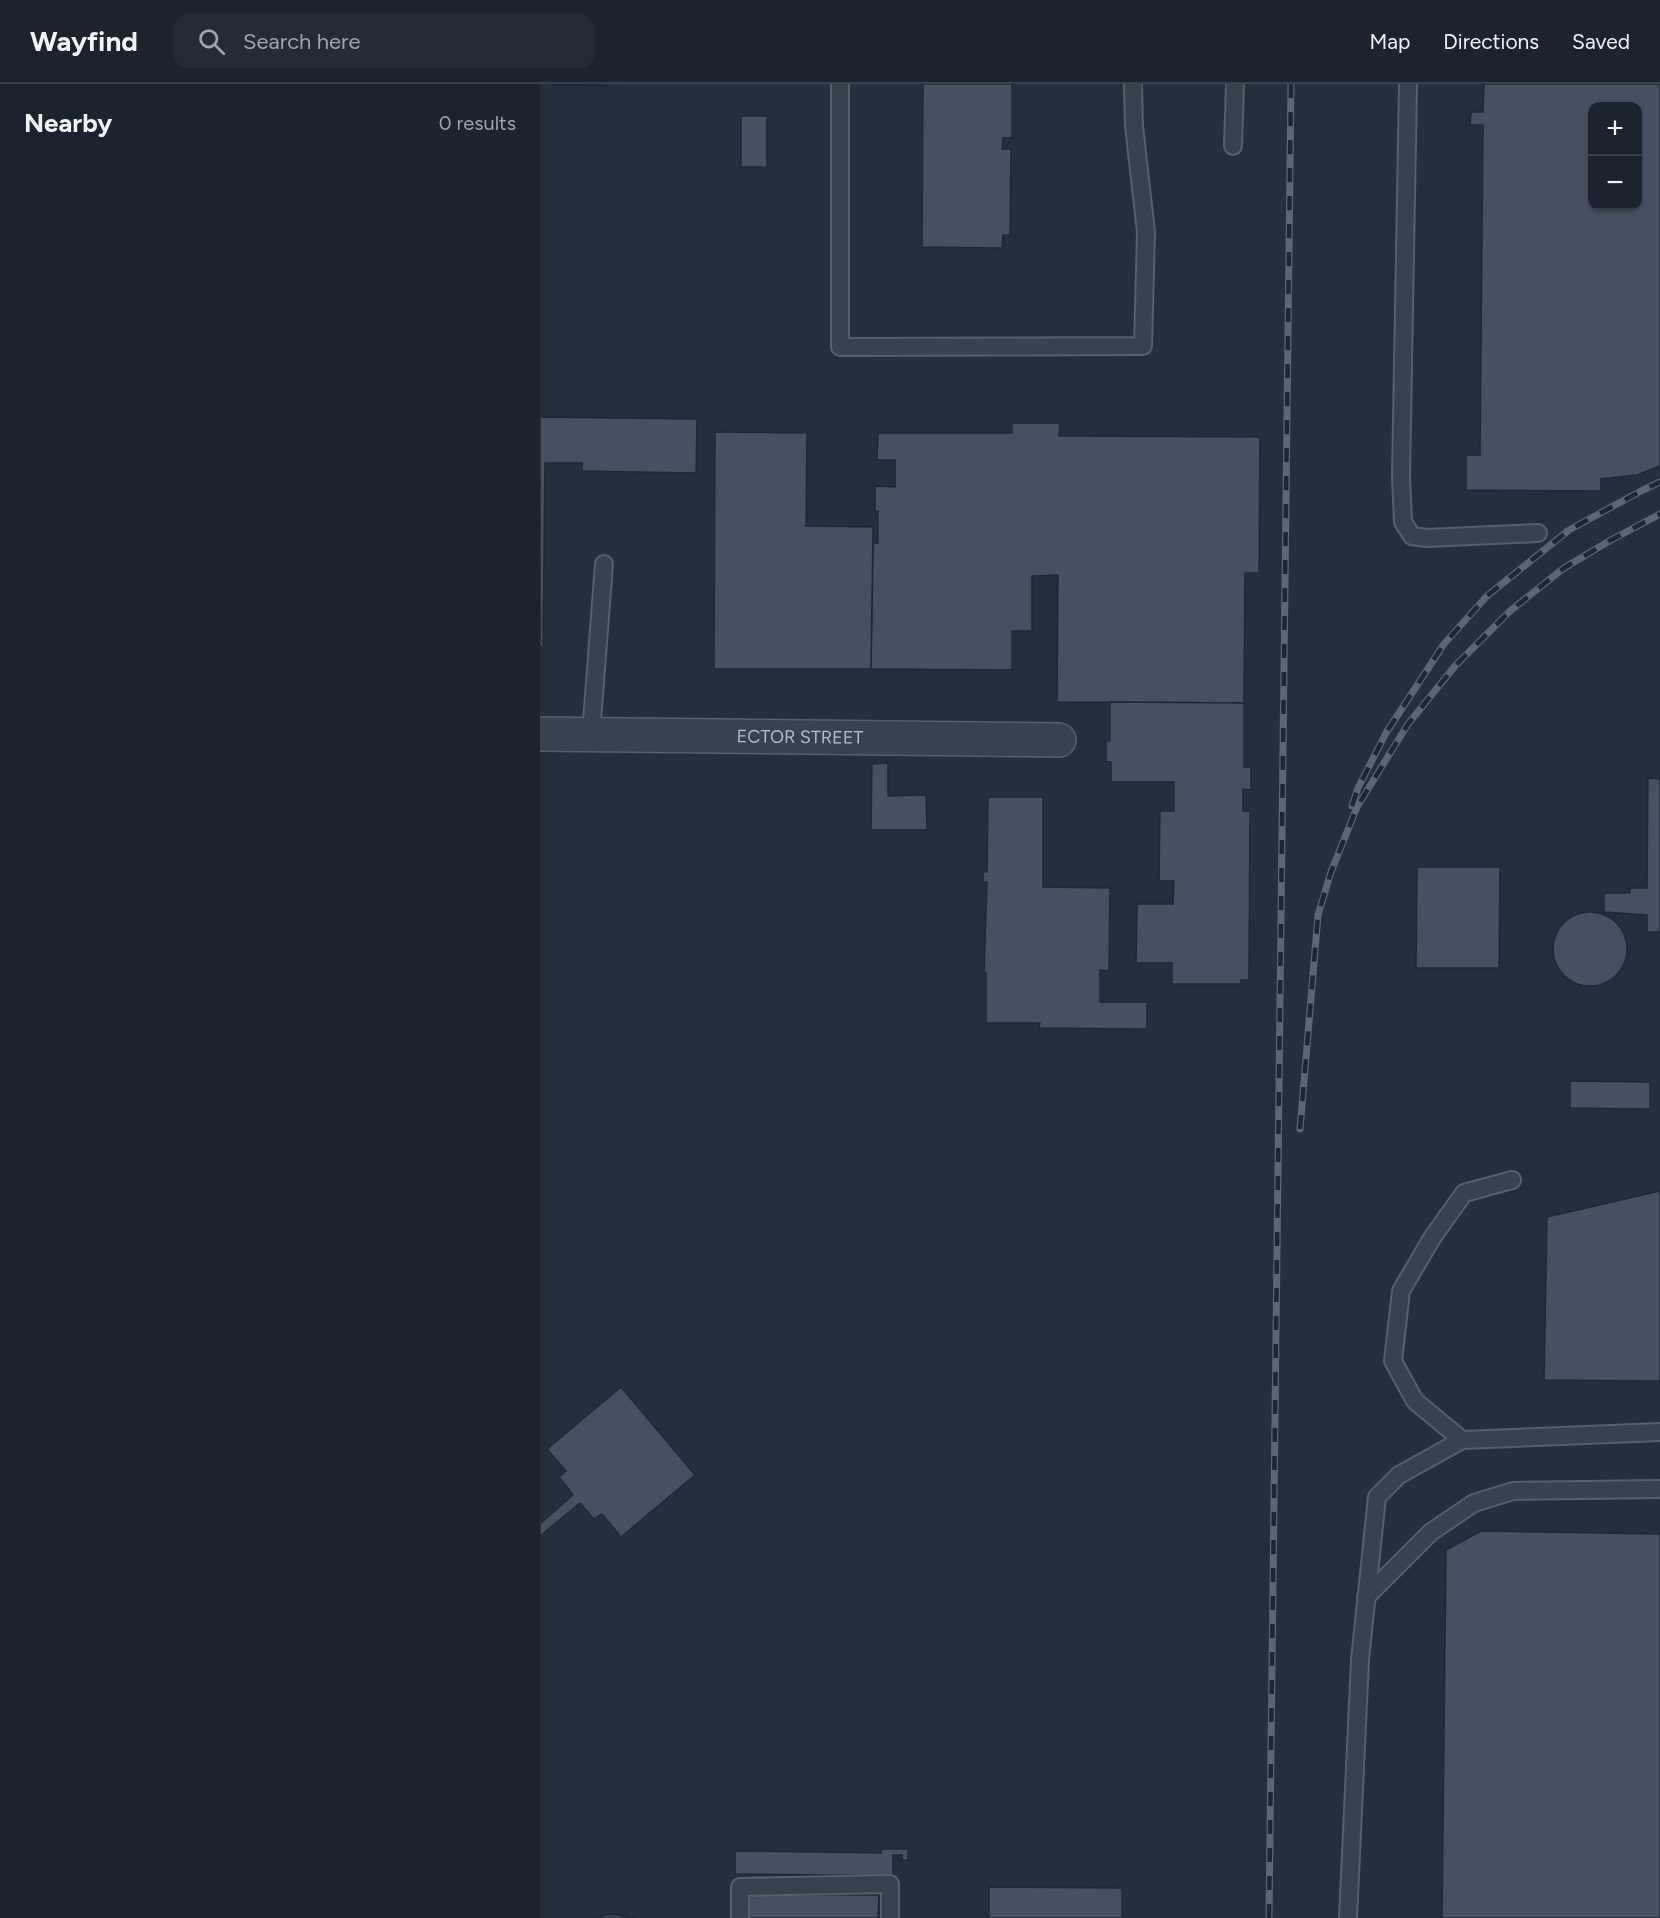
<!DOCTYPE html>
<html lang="en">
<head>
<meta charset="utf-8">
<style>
  :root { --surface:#1b232e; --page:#242b36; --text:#f1f3f6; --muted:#a0a4aa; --line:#39404a }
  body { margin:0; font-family:Figtree,sans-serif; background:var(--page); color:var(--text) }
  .controls { position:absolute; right:18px; top:18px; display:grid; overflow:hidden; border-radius:12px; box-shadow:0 2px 4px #0004 }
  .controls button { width:54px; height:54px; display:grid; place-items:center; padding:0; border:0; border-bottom:2px solid var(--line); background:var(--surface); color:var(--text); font:30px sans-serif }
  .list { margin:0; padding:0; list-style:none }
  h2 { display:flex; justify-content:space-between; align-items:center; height:78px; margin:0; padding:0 24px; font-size:26px }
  h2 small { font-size:20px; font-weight:400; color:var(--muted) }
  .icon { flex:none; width:33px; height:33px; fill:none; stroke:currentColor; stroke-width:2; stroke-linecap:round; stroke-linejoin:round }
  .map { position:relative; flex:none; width:1120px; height:1834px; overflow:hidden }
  header { display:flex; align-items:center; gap:36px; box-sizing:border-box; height:84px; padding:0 30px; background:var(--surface); border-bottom:2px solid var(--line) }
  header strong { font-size:28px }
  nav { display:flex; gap:33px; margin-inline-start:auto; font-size:21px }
  .search { width:420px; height:54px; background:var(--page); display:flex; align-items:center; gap:15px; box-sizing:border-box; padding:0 21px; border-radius:12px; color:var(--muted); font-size:22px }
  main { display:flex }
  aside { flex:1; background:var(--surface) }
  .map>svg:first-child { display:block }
</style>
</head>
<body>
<header>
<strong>Wayfind</strong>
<div class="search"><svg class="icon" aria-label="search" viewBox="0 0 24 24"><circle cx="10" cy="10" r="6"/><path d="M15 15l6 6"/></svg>Search here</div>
<nav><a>Map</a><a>Directions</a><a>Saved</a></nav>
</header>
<main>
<aside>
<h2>Nearby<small>0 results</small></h2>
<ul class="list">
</ul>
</aside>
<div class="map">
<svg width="1120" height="1834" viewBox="0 0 1120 1834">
  <rect width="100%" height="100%" fill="#242f3e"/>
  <g fill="#455162" stroke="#1f2835" stroke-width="1.5" fill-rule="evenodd">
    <path d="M11 0H78V2L11 1Z"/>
    <path d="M383 0H472V54H463L462 65H471L470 151H463L462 164 382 163Z"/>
    <path d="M944 0H1120V382L1097 391 1061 395V407L926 406V371H940L943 41H930L931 28H943ZM1052 22H1098V122H1052Z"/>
    <rect x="201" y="32" width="26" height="51"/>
    <path d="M0 333 157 335 156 389 42 387V379H5L3 563H0Z"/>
    <path d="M472 339H520L519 352 720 353 719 489H705L704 619 517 618 518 491 492 492V547H472V586L331 585 333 459H338V427L335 428V402L355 403V376H337L338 349H472Z"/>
    <path d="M175 348 267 349 266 442 333 443 331 585H174Z"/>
    <path d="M570 618 704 619V683H711V706L703 705V727H710L709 896H701V900H632V879H596L597 820H633L634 797H619L620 727H634V698H571V678H566V657H570Z"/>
    <path d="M348 679V712L386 711 387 746H331L332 680Z"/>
    <path d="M1108 694 1120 695V848H1107V831L1064 828V809H1090V804H1107Z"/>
    <path d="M448 713H503V803L570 804 569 887 560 886V918H607V945L499 944 500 939H446V889H444L447 798H443V787L447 788Z"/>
    <path d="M877 783H960L959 884H876Z"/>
    <circle cx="1050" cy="865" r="37"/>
    <path d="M1030 997 1110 998V1025L1030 1024Z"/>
    <path d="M1120 1107V1297L1004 1296 1007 1133Z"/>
    <path d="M81 1303 155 1391 81 1453 62 1430 54 1435 40 1419 0 1452V1440L33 1411 19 1393 26 1387 7 1365Z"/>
    <path d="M941 1447 1120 1450V1834H902L906 1466Z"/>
    <path d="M341 1765H368V1776H362V1771H353V1792L195 1790V1767L341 1769Z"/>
    <path d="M449 1803 582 1804V1834H449Z"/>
    <path d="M205 1810 339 1811 338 1834H205Z"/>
    <path d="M66 1831H76L97 1834H53Z"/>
  </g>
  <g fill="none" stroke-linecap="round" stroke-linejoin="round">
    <defs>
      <g id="lane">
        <path d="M300 0V263L603 262 606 148 594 42 593 0"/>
        <path d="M868 0 861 393 863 438 872 452 887 454 998 449"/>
        <path d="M693 62 695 0"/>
        <path d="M51 650 64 480"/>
        <path d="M922 1356 875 1317 853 1277 861 1207 892 1154 924 1109 972 1096"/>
        <path d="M826 1513 891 1448 934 1419 973 1407 1120 1405"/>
        <path d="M200 1834V1803L350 1800V1834"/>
        <path d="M808 1834 820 1576 837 1413 859 1391 922 1356 1120 1348"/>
      </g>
      <g id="street">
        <path id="s1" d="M0 650 519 656"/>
      </g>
    </defs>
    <use href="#lane" stroke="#565f6c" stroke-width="20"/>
    <use href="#street" stroke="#565f6c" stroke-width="36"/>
    <use href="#lane" stroke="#38414e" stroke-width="16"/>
    <use href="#street" stroke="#38414e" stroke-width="33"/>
    <defs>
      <g id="rail">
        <path d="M812 722 818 704 846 649 904 560 947 512 1029 446 1103 406 1120 398"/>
        <path d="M760 1045 778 831 791 788 817 723 868 640 915 582 970 527 1024 484 1071 456 1120 430"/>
        <path d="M729 1834 751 0"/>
      </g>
    </defs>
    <use href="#rail" stroke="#5a6575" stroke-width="7"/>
    <use href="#rail" stroke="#1d2633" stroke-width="4.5" stroke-dasharray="14" stroke-linecap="butt"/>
  </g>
  <g text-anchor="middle" stroke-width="5" stroke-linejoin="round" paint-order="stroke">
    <g font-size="18" fill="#b4bcc9" stroke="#1d2633">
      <text dy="6" stroke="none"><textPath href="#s1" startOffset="260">ECTOR STREET</textPath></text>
    </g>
  </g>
</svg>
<div class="controls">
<button>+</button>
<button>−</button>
</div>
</div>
</main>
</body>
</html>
